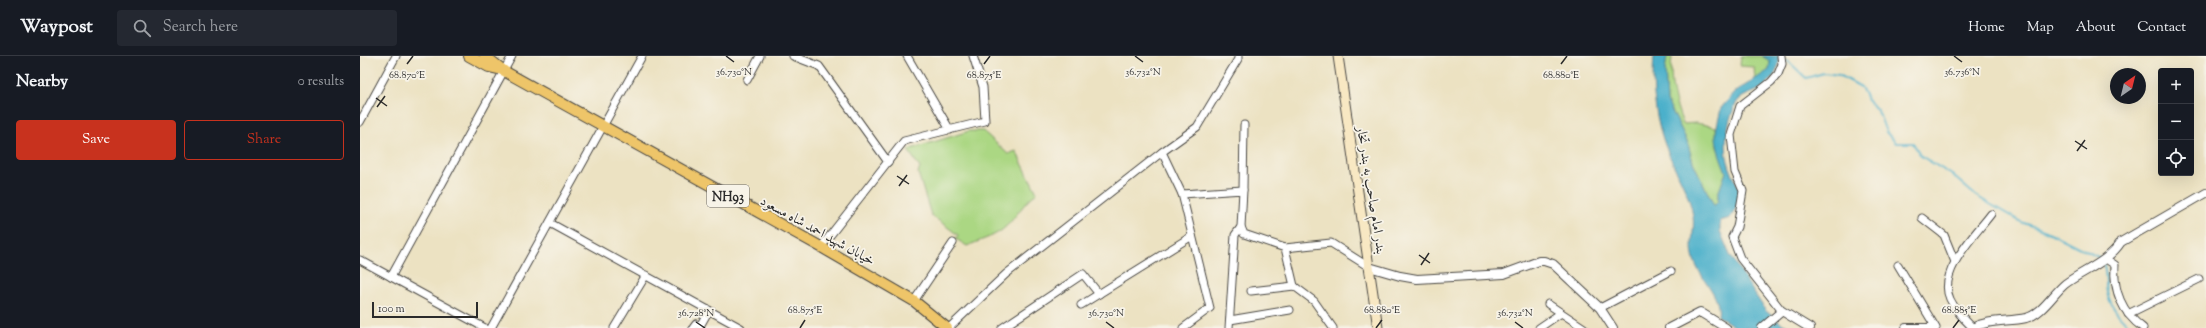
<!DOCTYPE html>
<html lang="en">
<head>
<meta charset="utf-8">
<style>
  :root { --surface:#171b24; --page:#242831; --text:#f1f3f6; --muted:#9ea1a6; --line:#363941; --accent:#c8321e }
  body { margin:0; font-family:"Sorts Mill Goudy",Amiri,serif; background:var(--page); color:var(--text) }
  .controls { position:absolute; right:12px; top:12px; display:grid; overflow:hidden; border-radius:4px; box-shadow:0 4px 16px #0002 }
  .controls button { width:36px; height:36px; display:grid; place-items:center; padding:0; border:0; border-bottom:1px solid var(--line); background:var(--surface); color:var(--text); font:20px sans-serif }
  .compass { position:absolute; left:1750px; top:12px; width:36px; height:36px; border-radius:50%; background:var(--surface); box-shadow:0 4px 16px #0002; rotate:35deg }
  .scale { position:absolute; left:12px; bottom:10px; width:106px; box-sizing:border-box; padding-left:4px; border:2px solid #2b2b2b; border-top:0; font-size:11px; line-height:14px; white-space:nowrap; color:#2b2b2b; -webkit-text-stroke:3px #f7f3e8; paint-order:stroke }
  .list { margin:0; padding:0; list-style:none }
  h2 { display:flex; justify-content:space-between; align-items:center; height:52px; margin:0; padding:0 16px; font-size:17px }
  h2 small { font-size:13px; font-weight:400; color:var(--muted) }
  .actions { display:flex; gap:8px; padding:12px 16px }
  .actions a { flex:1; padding:9px 0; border:1px solid var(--accent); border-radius:4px; text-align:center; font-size:14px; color:var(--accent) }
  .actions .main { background:var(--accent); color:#fff }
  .icon { flex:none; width:22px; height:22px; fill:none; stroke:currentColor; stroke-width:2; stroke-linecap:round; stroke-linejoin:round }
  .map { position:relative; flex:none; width:1846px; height:272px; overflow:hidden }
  header { display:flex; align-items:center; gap:24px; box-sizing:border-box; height:56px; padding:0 20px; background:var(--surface); border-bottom:1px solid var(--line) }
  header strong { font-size:19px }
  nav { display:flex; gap:22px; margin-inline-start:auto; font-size:14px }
  .search { width:280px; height:36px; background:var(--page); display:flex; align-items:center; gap:10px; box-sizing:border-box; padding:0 14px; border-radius:4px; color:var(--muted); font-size:15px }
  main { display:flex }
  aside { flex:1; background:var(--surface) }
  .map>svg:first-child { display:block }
</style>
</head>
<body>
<header>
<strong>Waypost</strong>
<div class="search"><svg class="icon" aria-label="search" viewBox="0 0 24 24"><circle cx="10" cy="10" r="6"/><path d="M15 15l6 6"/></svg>Search here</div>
<nav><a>Home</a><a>Map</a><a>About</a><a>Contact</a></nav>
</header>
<main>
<aside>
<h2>Nearby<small>0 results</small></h2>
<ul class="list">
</ul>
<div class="actions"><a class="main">Save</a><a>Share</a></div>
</aside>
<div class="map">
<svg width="1846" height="272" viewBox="0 0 1846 272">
  <rect width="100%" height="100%" fill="#f7f3e8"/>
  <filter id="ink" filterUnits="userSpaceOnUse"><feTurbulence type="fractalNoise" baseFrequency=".025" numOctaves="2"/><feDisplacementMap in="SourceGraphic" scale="8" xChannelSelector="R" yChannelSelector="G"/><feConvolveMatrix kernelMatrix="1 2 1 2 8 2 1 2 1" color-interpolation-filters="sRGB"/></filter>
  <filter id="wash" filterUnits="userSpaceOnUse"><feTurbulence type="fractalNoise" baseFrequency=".012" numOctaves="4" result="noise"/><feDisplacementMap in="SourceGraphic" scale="16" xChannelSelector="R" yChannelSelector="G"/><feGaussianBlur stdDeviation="0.9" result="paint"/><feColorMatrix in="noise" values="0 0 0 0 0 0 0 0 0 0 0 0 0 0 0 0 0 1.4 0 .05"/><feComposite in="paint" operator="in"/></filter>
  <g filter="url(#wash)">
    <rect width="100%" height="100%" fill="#ece2c2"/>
    <g fill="#abd783" stroke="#6b8157">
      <path d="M1307 0H1312C1309 26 1314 44 1323 68L1336 67 1356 71 1357 91 1366 116 1358 138V145L1354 150 1333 106 1327 85 1307 45 1305 14Z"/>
      <path d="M1381 0H1402L1410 5 1409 14 1395 25 1394 11 1380 10Z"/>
      <path d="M609 75H623L648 98 656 95 677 137C663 146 656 163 642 174 633 181 618 185 607 190L596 183 598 179 571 159 558 117 560 112 548 94Z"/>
    </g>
    <path fill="#4cb0cb" stroke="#3c6e7b" d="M1294 0H1307L1305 14 1307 45 1327 85 1333 106 1354 150 1358 145V138L1366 116C1361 103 1353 85 1357 70 1358 64 1360 59 1361 52L1375 36 1409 14 1410 5 1402 0H1419C1421 13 1410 28 1398 34 1391 38 1382 39 1377 46 1374 51 1372 58 1370 63 1365 81 1364 100 1372 117 1375 125 1380 131 1379 140 1379 148 1374 156 1370 162L1360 165V175L1370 199 1391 232 1406 255 1421 267 1432 272H1377L1358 260C1362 238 1337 221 1333 200 1330 187 1335 173 1333 160 1330 139 1318 120 1310 101 1296 70 1291 34 1294 0Z"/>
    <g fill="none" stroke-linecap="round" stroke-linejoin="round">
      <g stroke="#4cb0cb" stroke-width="2">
        <path d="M1423 5 1427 4 1446 22 1464 17 1479 19 1501 31 1507 43 1518 55 1526 76 1536 87H1553L1561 100 1592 119 1616 140 1661 166 1686 175 1742 203"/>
        <path d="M1743 207C1747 217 1745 226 1747 236 1750 250 1761 264 1773 272"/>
      </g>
    </g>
  </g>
  <g filter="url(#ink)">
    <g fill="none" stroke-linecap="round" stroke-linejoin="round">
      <defs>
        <g id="minor">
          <path d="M433 0 459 10 528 106"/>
          <path d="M547 0 590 74"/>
          <path d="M1421 0 1422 8 1418 18 1411 26 1380 50 1371 79 1375 116 1383 135 1377 171 1372 181 1380 202 1422 255"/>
          <path d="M387 24 400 0"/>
          <path d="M0 66 36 0"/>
          <path d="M883 134 884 69"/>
          <path d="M822 138 850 252 823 272"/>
          <path d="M1562 162 1584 179 1595 206"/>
          <path d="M190 167 381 272"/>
          <path d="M881 171 884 178 925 192 971 187 1009 211"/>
          <path d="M461 191 544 85 625 65 623 31 613 0"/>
          <path d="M925 192 934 230"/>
          <path d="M1746 203 1755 209C1753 234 1762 257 1783 272"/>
          <path d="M0 204 125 272"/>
          <path d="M1538 209 1576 272"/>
          <path d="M31 221 152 0"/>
          <path d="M891 235 934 230 954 245 973 272"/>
          <path d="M554 245 593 187"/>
          <path d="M1188 248 1224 272"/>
          <path d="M721 249 832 180"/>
          <path d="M1240 252 1311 215"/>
          <path d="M1768 258 1839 223"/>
          <path d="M870 264 930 254"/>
          <path d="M131 272 282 0"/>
          <path d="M254 272 286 219"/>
          <path d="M333 272 336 268 340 270 349 254"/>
          <path d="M589 272 646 218 802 96"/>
          <path d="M642 272 723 218 739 238"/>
          <path d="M869 272 875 179 881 171 883 134 822 138 802 96 837 71 878 3V0"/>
          <path d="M1179 272 1201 257"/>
          <path d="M1613 272C1604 263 1595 254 1590 243 1577 216 1616 178 1631 158"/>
        </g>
        <g id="tertiary">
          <path d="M1009 211 1040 220 1057 223 1144 218 1179 205H1184L1193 208 1240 252 1253 272"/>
          <path d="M1309 272 1340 256 1366 272"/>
          <path d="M1402 272 1422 255 1450 272"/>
          <path d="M1546 272H1574"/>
          <path d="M1612 272C1629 263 1648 266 1666 262 1682 258 1693 238 1705 228 1724 214 1747 207 1761 186L1846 137"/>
        </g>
        <path id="secondary" d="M978 0 1018 272"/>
        <g id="primary">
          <path d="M109 0 129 11 142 14"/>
          <path d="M125 0 144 15 461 191 554 245 587 272"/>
        </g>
      </defs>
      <use href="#minor" stroke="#484642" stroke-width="9"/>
      <use href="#tertiary" stroke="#484642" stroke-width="10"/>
      <use href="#secondary" stroke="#484642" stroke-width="11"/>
      <use href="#primary" stroke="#484642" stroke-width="12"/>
      <use href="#minor" stroke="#fff" stroke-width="7"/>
      <use href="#tertiary" stroke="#fff" stroke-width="8"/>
      <use href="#secondary" stroke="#f8e8c3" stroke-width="9"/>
      <use href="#primary" stroke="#eec569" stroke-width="10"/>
    </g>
  </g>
  <path fill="none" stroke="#2b2b2b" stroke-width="1.5" d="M366 0 374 6M775 0 783 6M1594 0 1602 6M47 8 53 0M624 8 630 0M1201 8 1207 0M16 42 27 50M17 51 25 40M1715 85 1727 93M1717 95 1725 84M537 120 549 128M539 130 547 119M1059 199 1070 207M1061 209 1069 197M336 266 345 272M746 266 754 272M1155 266 1163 272M440 272 445 264M1016 272 1022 264M1593 272 1599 264"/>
  <g text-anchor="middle" stroke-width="3.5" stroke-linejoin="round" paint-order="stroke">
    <rect fill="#f7f3e8" stroke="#686764" stroke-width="1" x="347" y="129" width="42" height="22" rx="3"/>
    <g font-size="13" font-weight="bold" fill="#2b2b2b">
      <text x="368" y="145">NH93</text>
    </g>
    <g font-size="14" fill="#2b2b2b" stroke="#f7f3e8">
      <text transform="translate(1012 134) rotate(81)" y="5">بندر امام صاحب به بندر تخار</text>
      <text transform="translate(458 174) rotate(29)" y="5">خیابان شهید احمد شاه مسعود</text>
    </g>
  </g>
  <g font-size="10" text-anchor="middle" fill="#2b2b2b" stroke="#f7f3e8" stroke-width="3.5" stroke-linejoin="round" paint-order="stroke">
    <text x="374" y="19">36.730°N</text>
    <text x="783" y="19">36.732°N</text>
    <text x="1602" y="19">36.736°N</text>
    <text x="47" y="22">68.870°E</text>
    <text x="624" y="22">68.875°E</text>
    <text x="1201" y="22">68.880°E</text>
    <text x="445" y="257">68.875°E</text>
    <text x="1022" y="257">68.880°E</text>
    <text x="1599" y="257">68.885°E</text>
    <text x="336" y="260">36.728°N</text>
    <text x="746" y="260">36.730°N</text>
    <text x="1155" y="260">36.732°N</text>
  </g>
</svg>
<div class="controls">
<button>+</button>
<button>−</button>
<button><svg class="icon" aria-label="locate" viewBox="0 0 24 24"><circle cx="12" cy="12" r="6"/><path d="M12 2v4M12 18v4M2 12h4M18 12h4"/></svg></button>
</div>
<svg class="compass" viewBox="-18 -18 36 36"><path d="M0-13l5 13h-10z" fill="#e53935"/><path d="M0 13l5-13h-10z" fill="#9ea1a6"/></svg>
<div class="scale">100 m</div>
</div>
</main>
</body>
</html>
